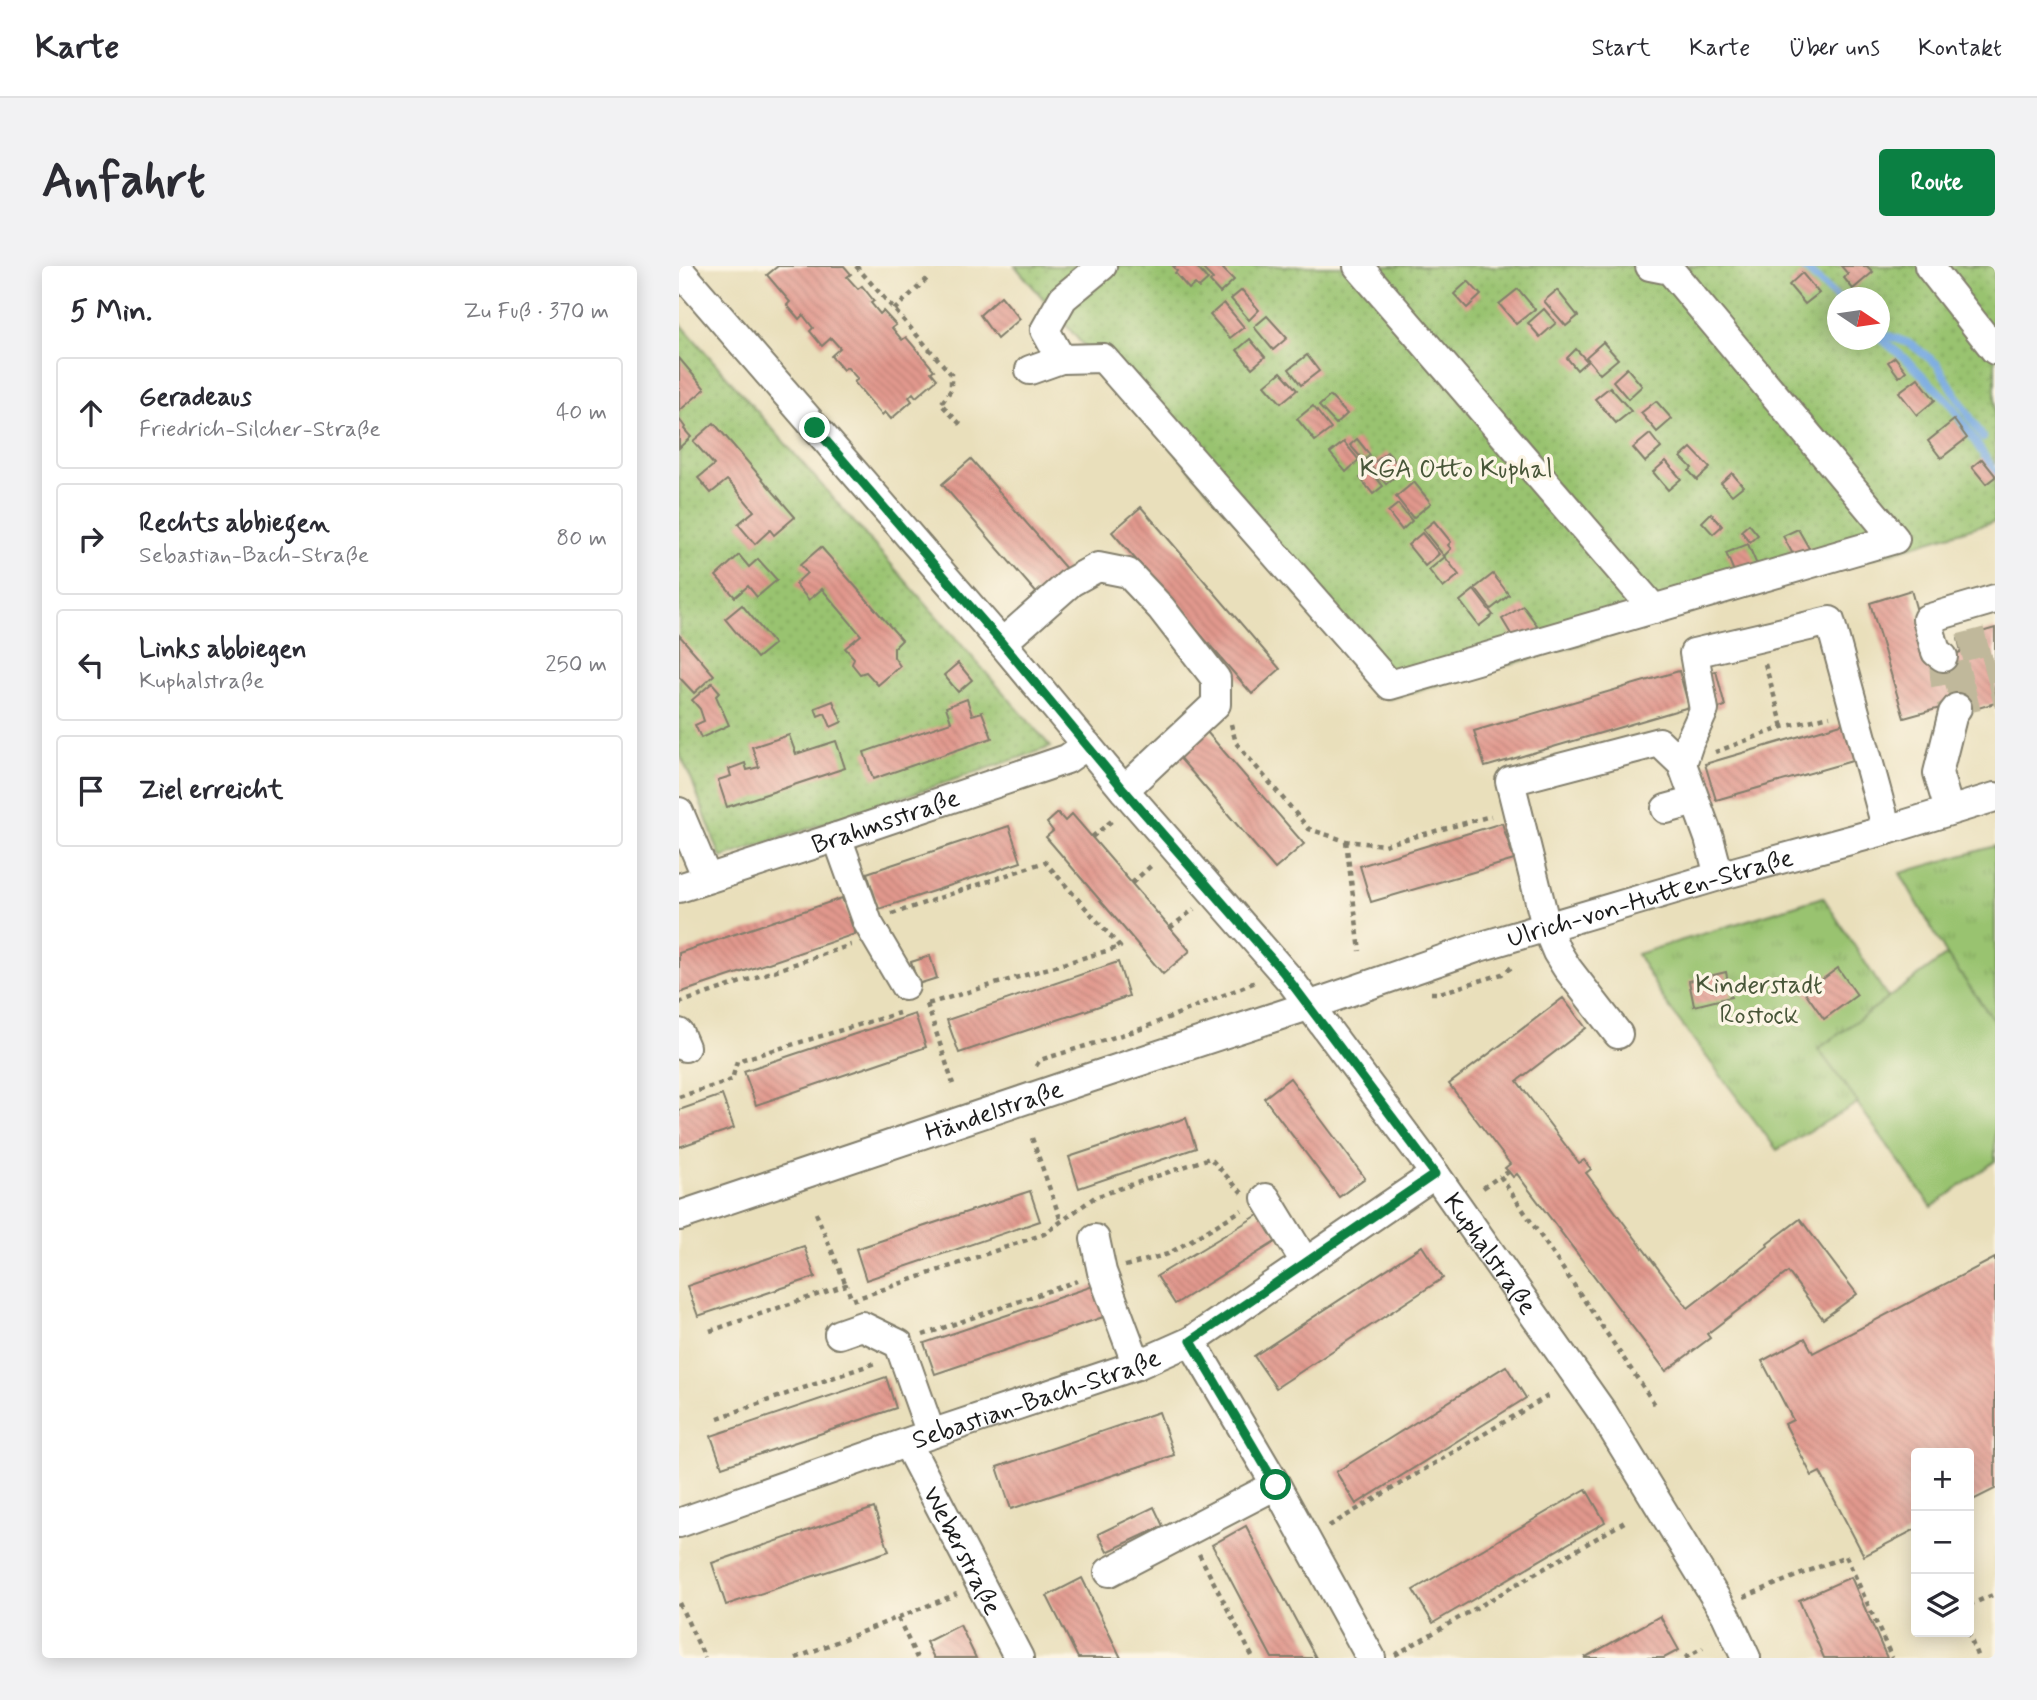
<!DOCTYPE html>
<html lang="de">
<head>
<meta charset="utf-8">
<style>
  :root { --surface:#fff; --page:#f2f2f3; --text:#2b2b33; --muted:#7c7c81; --line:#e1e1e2; --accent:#0b8043 }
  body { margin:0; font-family:Mynerve,sans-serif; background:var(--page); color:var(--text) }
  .controls { position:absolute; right:21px; bottom:21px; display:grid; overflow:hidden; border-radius:7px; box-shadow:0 4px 18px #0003 }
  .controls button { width:63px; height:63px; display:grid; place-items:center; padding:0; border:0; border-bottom:2px solid var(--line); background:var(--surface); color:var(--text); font:35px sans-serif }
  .compass { position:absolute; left:1148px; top:21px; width:63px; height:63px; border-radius:50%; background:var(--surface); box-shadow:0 4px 18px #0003; rotate:103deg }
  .stop { position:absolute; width:21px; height:21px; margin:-16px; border:5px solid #0b8043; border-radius:50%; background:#fff }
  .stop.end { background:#0b8043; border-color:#fff; box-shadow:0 2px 7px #0008 }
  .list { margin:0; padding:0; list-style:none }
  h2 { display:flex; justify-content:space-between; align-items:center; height:91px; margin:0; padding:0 28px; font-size:30px }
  h2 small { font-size:23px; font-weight:400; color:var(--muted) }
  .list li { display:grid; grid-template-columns:46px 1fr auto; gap:21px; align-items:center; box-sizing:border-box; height:112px; margin:0 14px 14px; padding:0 14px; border:2px solid var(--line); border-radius:7px }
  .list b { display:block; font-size:26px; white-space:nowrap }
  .list p { margin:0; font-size:23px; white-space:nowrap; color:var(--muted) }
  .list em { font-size:23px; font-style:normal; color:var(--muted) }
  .icon { flex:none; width:38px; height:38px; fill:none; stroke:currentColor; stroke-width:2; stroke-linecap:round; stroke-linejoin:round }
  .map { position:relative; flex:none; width:1316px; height:1392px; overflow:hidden; border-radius:7px }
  header { display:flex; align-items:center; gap:42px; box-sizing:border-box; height:98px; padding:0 35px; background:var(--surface); border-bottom:2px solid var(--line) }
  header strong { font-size:33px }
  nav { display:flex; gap:38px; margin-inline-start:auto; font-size:24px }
  .intro { display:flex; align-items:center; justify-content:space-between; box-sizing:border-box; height:168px; padding:0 42px }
  h1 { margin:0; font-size:49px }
  .button { padding:18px 32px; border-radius:7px; background:var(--accent); color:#fff; font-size:24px; font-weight:700 }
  main { display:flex; gap:42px; padding:0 42px }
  aside { flex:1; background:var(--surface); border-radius:7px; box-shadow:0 4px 18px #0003 }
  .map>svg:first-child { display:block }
</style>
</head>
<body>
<header>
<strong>Karte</strong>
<nav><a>Start</a><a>Karte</a><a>Über uns</a><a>Kontakt</a></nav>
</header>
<div class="intro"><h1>Anfahrt</h1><a class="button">Route</a></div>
<main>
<aside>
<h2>5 Min.<small>Zu Fuß · 370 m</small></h2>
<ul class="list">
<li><svg class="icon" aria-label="ahead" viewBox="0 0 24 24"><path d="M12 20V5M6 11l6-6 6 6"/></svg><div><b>Geradeaus</b><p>Friedrich-Silcher-Straße</p></div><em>40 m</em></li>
<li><svg class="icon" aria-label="right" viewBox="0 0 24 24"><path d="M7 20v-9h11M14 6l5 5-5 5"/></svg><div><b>Rechts abbiegen</b><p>Sebastian-Bach-Straße</p></div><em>80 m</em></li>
<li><svg class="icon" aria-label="left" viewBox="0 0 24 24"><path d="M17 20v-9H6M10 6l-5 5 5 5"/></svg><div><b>Links abbiegen</b><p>Kuphalstraße</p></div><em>250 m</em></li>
<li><svg class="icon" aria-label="arrive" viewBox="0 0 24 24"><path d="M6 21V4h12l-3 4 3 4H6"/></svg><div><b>Ziel erreicht</b></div></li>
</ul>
</aside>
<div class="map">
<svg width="1316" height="1392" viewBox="0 0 1316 1392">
  <defs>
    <pattern id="park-tufts" width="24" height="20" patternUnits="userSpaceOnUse" patternTransform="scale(1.75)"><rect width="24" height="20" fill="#99c370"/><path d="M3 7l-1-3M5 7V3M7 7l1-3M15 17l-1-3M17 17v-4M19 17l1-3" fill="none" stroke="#83a760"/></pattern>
    <pattern id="garden-dots" width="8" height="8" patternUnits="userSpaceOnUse" patternTransform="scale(1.75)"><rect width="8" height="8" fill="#99c370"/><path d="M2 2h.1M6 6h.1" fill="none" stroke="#83a760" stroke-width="1.8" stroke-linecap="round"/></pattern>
    <pattern id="building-back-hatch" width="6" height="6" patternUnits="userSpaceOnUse" patternTransform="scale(1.75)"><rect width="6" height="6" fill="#e1988d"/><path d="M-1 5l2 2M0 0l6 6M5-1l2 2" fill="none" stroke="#c08279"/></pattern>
  </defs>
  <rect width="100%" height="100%" fill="#fcf5e5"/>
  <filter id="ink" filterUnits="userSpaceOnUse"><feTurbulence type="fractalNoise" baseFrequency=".0143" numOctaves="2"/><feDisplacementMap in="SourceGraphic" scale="14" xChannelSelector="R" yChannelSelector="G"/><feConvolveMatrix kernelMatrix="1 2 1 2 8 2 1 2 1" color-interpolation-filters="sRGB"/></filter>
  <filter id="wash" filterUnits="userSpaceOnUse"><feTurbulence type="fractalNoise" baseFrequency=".00686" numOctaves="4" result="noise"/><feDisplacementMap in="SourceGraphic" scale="28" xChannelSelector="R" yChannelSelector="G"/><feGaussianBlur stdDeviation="1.57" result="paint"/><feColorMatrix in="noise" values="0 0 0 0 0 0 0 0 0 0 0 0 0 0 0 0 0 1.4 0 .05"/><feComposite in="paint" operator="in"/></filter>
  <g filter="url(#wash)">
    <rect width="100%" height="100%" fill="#e9dfbb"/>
    <path fill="#99c370" stroke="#5a7046" stroke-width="2" d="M1268 689 1316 756V895L1253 941 1139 783Z"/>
    <g fill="url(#park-tufts)" stroke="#5a7046" stroke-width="2">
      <path d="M1316 580V756L1268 689 1221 607Z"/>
      <path d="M1144 631 1209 732 1139 783 1179 837 1098 884 986 736 958 688Z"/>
    </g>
    <g fill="url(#garden-dots)" stroke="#5a7046" stroke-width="2" fill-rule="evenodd">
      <path d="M336 0H1316V255L990 353 709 433ZM1158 32H1200V74H1158Z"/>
      <path d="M0 56 372 481 42 592 12 512 0 487Z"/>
    </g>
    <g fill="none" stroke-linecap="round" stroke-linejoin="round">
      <g stroke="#74a8e1" stroke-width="8">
        <path d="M1123 0 1158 32"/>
        <path d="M1210 70 1232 78 1258 98 1304 172"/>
        <path d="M1200 71 1230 96 1270 136 1316 206"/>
      </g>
    </g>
    <g id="blocks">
      <g fill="url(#building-back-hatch)">
        <path d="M99 0H165L172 8 168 11 179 23 183 20 195 35 192 37 201 48 204 45 217 59 213 62 223 74 227 71 255 104 252 106 258 113 237 131 234 127 230 131 233 135 212 153 206 146 203 149 175 116 179 113 168 101 164 104 152 90 161 82 152 72 143 80 131 65 134 62 124 49 120 53 108 39 111 36 88 9Z"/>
        <path d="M494 0H517L529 14 520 22 516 18 510 23 496 7 498 5Z"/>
        <path d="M521 0H547L544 3 555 14 541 27 531 16 534 13Z"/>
        <path d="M1162 0H1188L1194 6 1174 23 1165 12 1169 8Z"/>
        <path d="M1123 7 1140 27 1126 38 1110 19Z"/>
        <path d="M789 15 802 29 788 42 775 28Z"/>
        <path d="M839 23 856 43 837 58 820 38Z"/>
        <path d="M563 24 580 44 570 54 552 33Z"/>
        <path d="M878 24 899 50 887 60 865 35Z"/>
        <path d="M322 30 341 53 318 73 301 49Z"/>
        <path d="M545 37 565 61 551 72 531 49Z"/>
        <path d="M865 43 877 57 861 71 849 57Z"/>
        <path d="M588 50 608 72 594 84 575 61Z"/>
        <path d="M571 73 586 91 573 102 558 84Z"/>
        <path d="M924 76 939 93 921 108 907 91Z"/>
        <path d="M897 83 908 95 898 104 888 92Z"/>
        <path d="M628 89 640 105 622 119 610 103Z"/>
        <path d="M1216 91 1227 105 1220 111 1209 96Z"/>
        <path d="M0 92 26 123 0 145Z"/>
        <path d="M948 102 963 120 949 133 934 115Z"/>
        <path d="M602 106 618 124 602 137 586 119Z"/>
        <path d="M1239 112 1256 134 1238 149 1220 126Z"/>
        <path d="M931 121 952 145 937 157 916 133Z"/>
        <path d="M651 130 668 148 657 158 640 140Z"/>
        <path d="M977 135 993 153 978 166 962 147Z"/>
        <path d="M634 140 652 163 636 175 618 153Z"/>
        <path d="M0 153 6 161 5 163 12 171 0 182Z"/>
        <path d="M1275 154 1288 172 1262 192 1249 175Z"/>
        <path d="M35 157 116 251 95 269 91 264 76 278 59 258 75 245 56 222 48 214 32 227 19 212 35 199 14 175Z"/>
        <path d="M971 168 982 182 966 196 954 182Z"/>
        <path d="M678 173 691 189 685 195 671 179Z"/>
        <path d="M665 176 680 194 667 206 651 187Z"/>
        <path d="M1012 182 1031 202 1018 214 1010 205 1013 202 1002 191Z"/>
        <path d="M708 186 724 204 707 218 691 200Z"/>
        <path d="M292 193 389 305 360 330 263 218Z"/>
        <path d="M1303 193 1316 209V211L1307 218 1293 201Z"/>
        <path d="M987 195 1002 213 989 224 974 206Z"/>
        <path d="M691 204 704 220 694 228 681 212Z"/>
        <path d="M1053 207 1064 220 1053 229 1042 217Z"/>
        <path d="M735 216 752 237 734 252 717 231Z"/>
        <path d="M719 238 733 255 723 264 709 246Z"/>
        <path d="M462 241 601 403 573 428 433 266Z"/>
        <path d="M1032 247 1043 260 1034 268 1023 256Z"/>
        <path d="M755 255 772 276 769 279 772 283 765 290 744 264Z"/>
        <path d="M1070 258 1079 269 1071 276 1062 265Z"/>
        <path d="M1119 263 1131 284 1116 292 1104 270Z"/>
        <path d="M743 267 760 288 746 300 729 279Z"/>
        <path d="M1069 278 1078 299 1056 308 1047 287Z"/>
        <path d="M142 281 223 374 215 382V391L221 400 199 419 187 406 181 408 173 398 175 392 166 382 182 369 143 323 130 334 116 318 128 307 121 299Z"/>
        <path d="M60 289 70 301 79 293 98 314 78 331 69 320 56 331 37 310Z"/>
        <path d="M766 291 780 309 764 322 750 304Z"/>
        <path d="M814 308 830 329 812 343 796 322Z"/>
        <path d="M795 324 814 349 800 360 781 335Z"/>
        <path d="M1232 324 1252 395 1282 386 1279 373 1316 362V437L1296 443 1295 437 1263 447 1261 442 1225 452 1191 337Z"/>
        <path d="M63 339 95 378 78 392 46 353Z"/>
        <path d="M844 340 863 366 835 373 823 353Z"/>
        <path d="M0 369 35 409 15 427 0 411Z"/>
        <path d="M279 397 293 414 279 426 265 409Z"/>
        <path d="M1000 405 1010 441 806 501 795 465Z"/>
        <path d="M1037 405 1046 440 1037 443 1027 408Z"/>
        <path d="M33 417 41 426 37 430 50 459 22 472 16 459 25 455 21 443 13 434Z"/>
        <path d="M288 433 293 449 303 446 313 472 194 513 185 486 272 456 267 441Z"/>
        <path d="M154 435 163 456 152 461 146 447 139 450 136 442Z"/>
        <path d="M1169 456 1180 493 1037 534 1026 498Z"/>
        <path d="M528 466 625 578 596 603 499 490Z"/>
        <path d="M110 469 117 488 157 475 166 502 48 541 39 514 52 510 50 503 66 497 68 504 80 501 73 481Z"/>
        <path d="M379 547 386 555 393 548 511 685 484 708 367 571 374 565 368 557Z"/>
        <path d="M823 557 835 594 692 636 681 600Z"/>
        <path d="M330 560 342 596 200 643 188 607Z"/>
        <path d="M163 632 176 668 0 727V687Z"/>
        <path d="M251 690 258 712 239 718 232 696Z"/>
        <path d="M439 696 450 730 280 787 268 754Z"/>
        <path d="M1159 702 1178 729 1145 753 1126 726Z"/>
        <path d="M1047 706 1052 731 1015 740 1010 715Z"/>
        <path d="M884 732 907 762 838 815 900 897 905 894 912 903 907 907 1009 1042 1089 980 1088 978 1121 953 1178 1028 1144 1053 1109 1006 1028 1068 1031 1072 987 1105 838 908 834 911 830 906 826 902 831 898 770 818Z"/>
        <path d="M236 748 247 781 77 839 65 805Z"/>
        <path d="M611 812 686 912 660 931 585 832Z"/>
        <path d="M43 829 55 862 0 881V844Z"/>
        <path d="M507 852 517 882 400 922 390 891Z"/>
        <path d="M351 925 361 955 187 1014 177 983Z"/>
        <path d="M584 946 601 973 496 1038 478 1010Z"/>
        <path d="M125 980 136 1011 19 1050 8 1020Z"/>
        <path d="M743 980 764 1012 597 1122 575 1090Z"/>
        <path d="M1316 992V1223L1290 1236V1187H1237V1263L1185 1290 1141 1206 1133 1210 1106 1158 1114 1154 1083 1095 1126 1072 1134 1087Z"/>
        <path d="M420 1018 430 1049 256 1108 245 1077Z"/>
        <path d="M827 1100 847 1132 677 1238 657 1206Z"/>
        <path d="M207 1111 217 1142 43 1201 32 1170Z"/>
        <path d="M480 1146 495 1189 332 1243 318 1201Z"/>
        <path d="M907 1223 926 1256 754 1357 734 1324Z"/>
        <path d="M475 1241 484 1260 428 1286 419 1268Z"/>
        <path d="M195 1242 210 1285 47 1339 33 1297Z"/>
        <path d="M567 1260 584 1293 637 1392H593L533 1279Z"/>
        <path d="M1172 1311 1208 1392H1145L1120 1334Z"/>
        <path d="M403 1312 442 1392H399L368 1330Z"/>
        <path d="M981 1350 1000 1384 985 1392H905Z"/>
        <path d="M281 1359 297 1392H255L247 1376Z"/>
      </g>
    </g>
  </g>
  <g filter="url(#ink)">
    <use href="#blocks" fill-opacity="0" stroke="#827e6c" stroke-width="2"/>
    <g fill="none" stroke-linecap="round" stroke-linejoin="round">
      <g stroke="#c0b89b" stroke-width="28" stroke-dasharray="28 14" stroke-linecap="butt">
        <path d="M1281 382 1316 373"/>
        <path d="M1264 391C1265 409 1264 431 1278 442"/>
        <path d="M1265 414 1316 401"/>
        <path d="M1271 437 1316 426"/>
      </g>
      <defs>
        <g id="minor">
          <path d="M423 0 384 32 366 64 382 93 424 92 711 419 1216 273 991 4 971 0"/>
          <path d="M679 0 975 343"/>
          <path d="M1250 0 1316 84"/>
          <path id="s1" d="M0 4 323 377 445 524 612 715 756 908 924 1147 1047 1349 1067 1392"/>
          <path d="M351 104 382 93"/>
          <path d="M323 377 392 316 419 301 449 307 482 342 537 413V438L445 524"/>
          <path d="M1264 391 1257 386 1248 353 1316 333"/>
          <path d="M1003 498 1010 477 1025 444 1015 387 1151 355 1208 564"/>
          <path d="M987 543 1016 535"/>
          <path d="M1270 544 1259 507 1274 447 1278 442"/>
          <path d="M0 546 28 612"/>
          <path d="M158 571 189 657 226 720"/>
          <path id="s2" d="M0 622 158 571 388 493 408 479"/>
          <path d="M0 767 6 781"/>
          <path d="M939 768 888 702 878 686 867 660 831 515 980 476 1003 498 1030 572 1040 610"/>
          <path d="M587 932 626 996"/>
          <path id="s3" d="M0 950 401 815 629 740 800 681 1040 610 1208 564 1316 531"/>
          <path d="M416 973 423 1006 458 1099"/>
          <path d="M160 1068 183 1060 220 1078 252 1168"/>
          <path d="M512 1075 597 1219 692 1392"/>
          <path id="s4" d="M228 1177 340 1392"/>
          <path id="s5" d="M0 1257 252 1168 458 1099 512 1075 756 908"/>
          <path d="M430 1306 597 1219"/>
        </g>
      </defs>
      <use href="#minor" stroke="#827e6c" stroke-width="32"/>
      <g stroke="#827e6c" stroke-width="4.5" stroke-dasharray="5 5" stroke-linecap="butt">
        <path d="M177 0 272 108V124L262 138 284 161"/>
        <path d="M215 44 251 10"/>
        <path d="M1086 398 1104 461"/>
        <path d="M552 458 557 477 630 563 667 575 705 579 812 550"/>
        <path d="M1036 486 1104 461 1151 450"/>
        <path d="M413 571 435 553"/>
        <path d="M667 575 681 685"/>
        <path d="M453 617 474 598"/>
        <path d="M213 648 366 596 441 681 245 739"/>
        <path d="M491 662 515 643"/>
        <path d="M752 727H761L823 708 833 701"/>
        <path d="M0 737 172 679"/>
        <path d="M248 738 274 818"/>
        <path d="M357 800 361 794 462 763 579 715"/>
        <path d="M0 831 53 814 58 795 220 747"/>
        <path d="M353 872 382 955"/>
        <path d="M830 906 821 910 977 1140"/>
        <path d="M804 922 821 910"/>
        <path d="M137 947 167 1019"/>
        <path d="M446 1000 489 988 563 944"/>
        <path d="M31 1065 167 1019 173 1034 365 968 416 931 531 892 563 927"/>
        <path d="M244 1069 398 1015"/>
        <path d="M39 1152 196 1097"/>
        <path d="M650 1260 869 1130"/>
        <path d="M520 1288 574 1392"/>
        <path d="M1065 1331 1167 1290 1213 1392"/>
        <path d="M0 1337 26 1392"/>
        <path d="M1290 1339 1316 1328"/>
        <path d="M219 1352 238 1392"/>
        <path d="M1289 1366 1299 1392"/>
        <path d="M716 1389 949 1254"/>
        <path d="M117 1392 278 1328"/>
        <path d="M1006 1392 1024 1382"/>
      </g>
      <use href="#minor" stroke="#fff" stroke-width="28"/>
    </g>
  </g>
  <g fill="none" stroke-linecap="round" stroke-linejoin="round" filter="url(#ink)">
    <path stroke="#0b8043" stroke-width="9" d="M136 162 323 377 445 524 604 706 756 908 512 1075 597 1219"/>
  </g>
  <g text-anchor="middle" stroke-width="7" stroke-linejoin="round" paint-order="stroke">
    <g font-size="26" fill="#485639" stroke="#fcf5e5">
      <text x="777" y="211">KGA Otto Kuphal</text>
      <text x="1080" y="727">Kinderstadt<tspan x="1080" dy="30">Rostock</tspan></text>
    </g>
    <g font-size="26" fill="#1c1c1c" stroke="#fcf5e5">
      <text dy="9" stroke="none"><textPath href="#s2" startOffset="217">Brahmsstraße</textPath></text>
      <text dy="9" stroke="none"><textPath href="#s3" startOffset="1022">Ulrich-von-Hutten-Straße</textPath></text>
      <text dy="9" stroke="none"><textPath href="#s3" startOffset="332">Händelstraße</textPath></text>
      <text dy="9" stroke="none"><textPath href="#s1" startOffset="1276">Kuphalstraße</textPath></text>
      <text dy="9" stroke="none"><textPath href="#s5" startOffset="378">Sebastian-Bach-Straße</textPath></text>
      <text dy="9" stroke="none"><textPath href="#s4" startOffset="121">Weberstraße</textPath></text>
    </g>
  </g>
</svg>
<div class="controls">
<button>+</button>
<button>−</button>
<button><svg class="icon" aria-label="layers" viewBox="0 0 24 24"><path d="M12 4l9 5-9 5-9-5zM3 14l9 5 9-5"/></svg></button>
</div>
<svg class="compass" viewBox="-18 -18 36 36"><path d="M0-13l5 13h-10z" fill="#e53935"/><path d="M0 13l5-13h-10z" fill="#7c7c81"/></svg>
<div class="stop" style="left:597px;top:1219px"></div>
<div class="stop end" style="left:136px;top:162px"></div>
</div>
</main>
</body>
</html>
